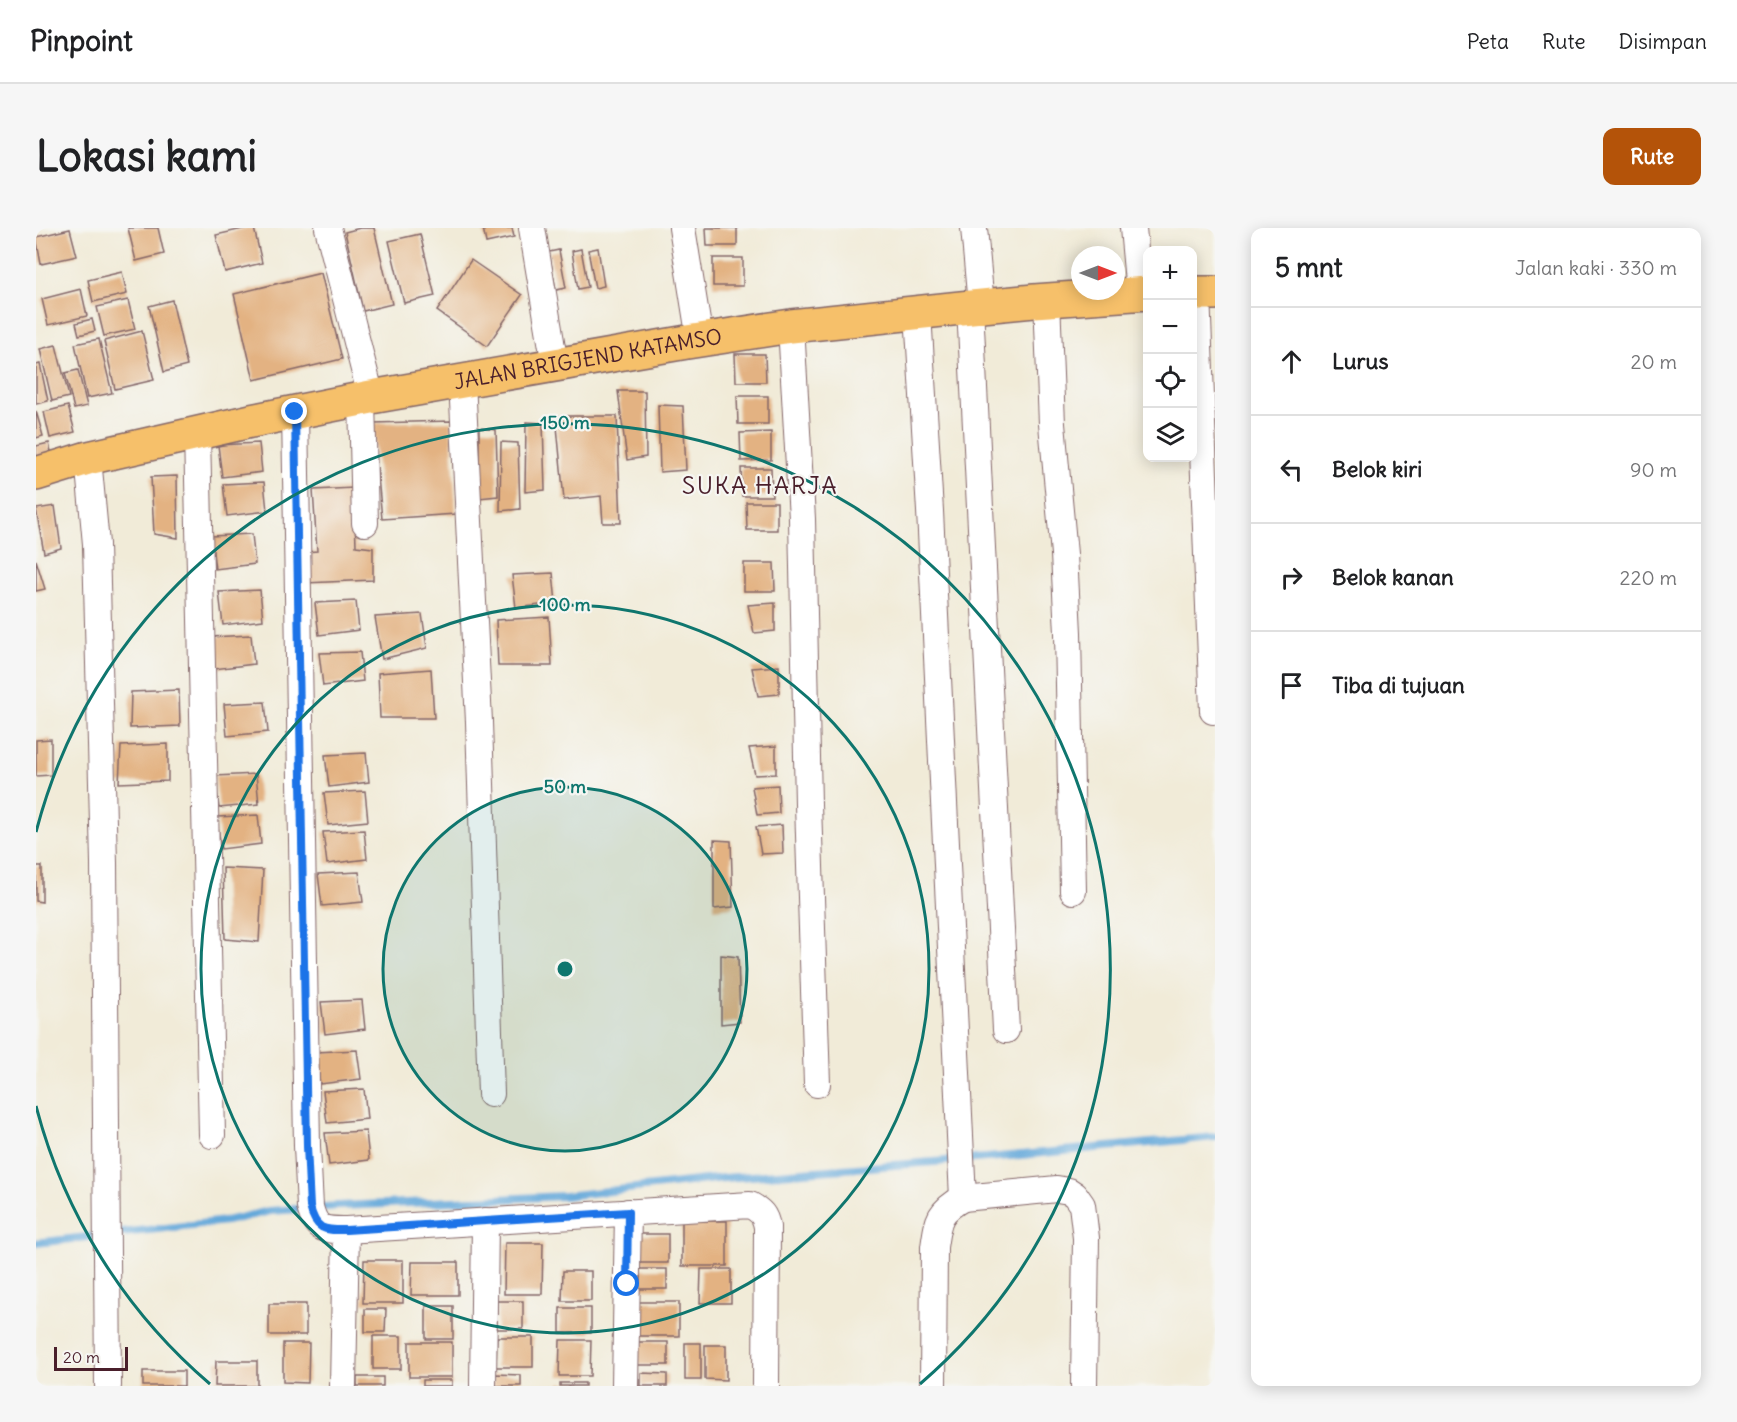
<!DOCTYPE html>
<html lang="id">
<head>
<meta charset="utf-8">
<style>
  :root { --surface:#fff; --page:#f6f6f6; --text:#202124; --muted:#757577; --line:#e0e0e0; --accent:#b45309 }
  body { margin:0; font-family:Delius,sans-serif; background:var(--page); color:var(--text) }
  .controls { position:absolute; right:18px; top:18px; display:grid; overflow:hidden; border-radius:12px; box-shadow:0 3px 15px #0003 }
  .controls button { width:54px; height:54px; display:grid; place-items:center; padding:0; border:0; border-bottom:2px solid var(--line); background:var(--surface); color:var(--text); font:30px sans-serif }
  .compass { position:absolute; left:1035px; top:18px; width:54px; height:54px; border-radius:50%; background:var(--surface); box-shadow:0 3px 15px #0003; rotate:90deg }
  .scale { position:absolute; left:18px; bottom:15px; width:74px; box-sizing:border-box; padding-left:6px; border:3px solid #4a1f2b; border-top:0; font-size:16px; line-height:21px; white-space:nowrap; color:#4a1f2b; -webkit-text-stroke:4px #f6f6f2; paint-order:stroke }
  .stop { position:absolute; width:18px; height:18px; margin:-14px; border:4px solid #1a73e8; border-radius:50%; background:#fff }
  .stop.end { background:#1a73e8; border-color:#fff; box-shadow:0 2px 6px #0008 }
  .list { margin:0; padding:0; list-style:none }
  h2 { display:flex; justify-content:space-between; align-items:center; height:78px; margin:0; padding:0 24px; font-size:26px }
  h2 small { font-size:20px; font-weight:400; color:var(--muted) }
  .list li { display:grid; grid-template-columns:39px 1fr auto; gap:18px; align-items:center; box-sizing:border-box; height:108px; padding:0 24px; border-top:2px solid var(--line) }
  .list b { display:block; font-size:22px; white-space:nowrap }
  .list em { font-size:20px; font-style:normal; color:var(--muted) }
  .icon { flex:none; width:33px; height:33px; fill:none; stroke:currentColor; stroke-width:2; stroke-linecap:round; stroke-linejoin:round }
  .map { position:relative; flex:none; width:1179px; height:1158px; overflow:hidden; border-radius:12px }
  header { display:flex; align-items:center; gap:36px; box-sizing:border-box; height:84px; padding:0 30px; background:var(--surface); border-bottom:2px solid var(--line) }
  header strong { font-size:28px }
  nav { display:flex; gap:33px; margin-inline-start:auto; font-size:21px }
  .intro { display:flex; align-items:center; justify-content:space-between; box-sizing:border-box; height:144px; padding:0 36px }
  h1 { margin:0; font-size:42px }
  .button { padding:15px 27px; border-radius:12px; background:var(--accent); color:#fff; font-size:21px; font-weight:700 }
  main { display:flex; gap:36px; padding:0 36px }
  aside { flex:1; background:var(--surface); border-radius:12px; box-shadow:0 3px 15px #0003 }
  .map>svg:first-child { display:block }
</style>
</head>
<body>
<header>
<strong>Pinpoint</strong>
<nav><a>Peta</a><a>Rute</a><a>Disimpan</a></nav>
</header>
<div class="intro"><h1>Lokasi kami</h1><a class="button">Rute</a></div>
<main>
<div class="map">
<svg width="1179" height="1158" viewBox="0 0 1179 1158">
  <rect width="100%" height="100%" fill="#f6f6f2"/>
  <filter id="ink" filterUnits="userSpaceOnUse"><feTurbulence type="fractalNoise" baseFrequency=".0167" numOctaves="2"/><feDisplacementMap in="SourceGraphic" scale="12" xChannelSelector="R" yChannelSelector="G"/><feConvolveMatrix kernelMatrix="1 2 1 2 8 2 1 2 1" color-interpolation-filters="sRGB"/></filter>
  <filter id="wash" filterUnits="userSpaceOnUse"><feTurbulence type="fractalNoise" baseFrequency=".008" numOctaves="4" result="noise"/><feDisplacementMap in="SourceGraphic" scale="24" xChannelSelector="R" yChannelSelector="G"/><feGaussianBlur stdDeviation="1.35" result="paint"/><feColorMatrix in="noise" values="0 0 0 0 0 0 0 0 0 0 0 0 0 0 0 0 0 1.4 0 .05"/><feComposite in="paint" operator="in"/></filter>
  <g filter="url(#wash)">
    <rect width="100%" height="100%" fill="#f1ebd8"/>
    <g fill="none" stroke-linecap="round" stroke-linejoin="round">
      <path stroke="#65a9da" stroke-width="8" d="M0 1015 190 993 234 983 303 978 529 968 688 950 963 929 1179 909"/>
    </g>
    <g id="blocks">
      <g fill="#e3b282">
        <path d="M92 0H122L128 26 100 33Z"/>
        <path d="M211 0H218L226 35 189 44 180 7Z"/>
        <path d="M324 0H338L356 76 327 83 309 4Z"/>
        <path d="M447 0H476L478 9 450 15Z"/>
        <path d="M670 0H701V18H671Z"/>
        <path d="M34 1 41 28 5 36 0 9Z"/>
        <path d="M384 6 399 68 368 75 353 13Z"/>
        <path d="M562 20 568 58 559 60 552 22Z"/>
        <path d="M545 21 552 59 542 61 536 23Z"/>
        <path d="M523 22 530 60 520 62 513 24Z"/>
        <rect x="677" y="30" width="30" height="28"/>
        <path d="M435 32 486 67 451 118 401 83Z"/>
        <path d="M86 44 91 66 57 74 52 52Z"/>
        <path d="M285 45 306 131 218 152 198 66Z"/>
        <path d="M45 61 51 88 12 97 6 71Z"/>
        <path d="M92 72 99 101 68 108 61 79Z"/>
        <path d="M136 72 151 138 128 144 113 78Z"/>
        <path d="M56 91 59 103 43 107 40 95Z"/>
        <path d="M106 103 118 152 79 161 68 113Z"/>
        <path d="M63 111 76 165 51 170 39 116Z"/>
        <path d="M20 117 33 169 16 173 4 121Z"/>
        <path d="M699 126H729L730 154H700Z"/>
        <path d="M4 136 12 173 0 176V137Z"/>
        <path d="M42 142 51 178 38 181 29 145Z"/>
        <path d="M582 163H609L610 229 591 232Z"/>
        <path d="M701 168H732V196H702Z"/>
        <path d="M622 177 647 178 650 242 624 244Z"/>
        <path d="M32 178 39 204 14 210 8 184Z"/>
        <path d="M0 183 7 208 0 210Z"/>
        <path d="M520 188H581L585 295H567L565 268 528 272Z"/>
        <path d="M415 193 420 286 346 291 337 195Z"/>
        <path d="M490 194 507 195 509 262 489 264Z"/>
        <path d="M443 200 460 202 462 268 443 270Z"/>
        <path d="M735 204V232L705 233 704 205Z"/>
        <path d="M465 214 482 215 484 281 464 283Z"/>
        <path d="M13 215 17 232 0 236V218Z"/>
        <path d="M223 215 226 244 186 249 182 217Z"/>
        <path d="M705 240H735L736 268H706Z"/>
        <path d="M141 248 142 310 118 306 115 249Z"/>
        <path d="M228 254 231 283 191 288 187 256Z"/>
        <path d="M318 260 320 318 337 320V352L269 355V324L281 323 277 262Z"/>
        <path d="M710 274H741V302H711Z"/>
        <path d="M19 278 25 320 8 325 0 281Z"/>
        <path d="M216 306 219 336 179 341 175 308Z"/>
        <path d="M0 332 9 361 0 363Z"/>
        <path d="M708 335H738L739 363H708Z"/>
        <path d="M517 345 520 375 480 380 476 347Z"/>
        <path d="M224 362 227 392 187 397 183 364Z"/>
        <path d="M320 373 323 402 283 407 279 375Z"/>
        <path d="M739 375V403L718 405 712 377Z"/>
        <path d="M386 386 391 420 346 431 339 389Z"/>
        <path d="M513 389 516 438H462L460 392Z"/>
        <path d="M215 407 218 436 178 441 174 409Z"/>
        <path d="M324 424 327 453 287 458 283 425Z"/>
        <path d="M743 438V466L722 468 716 440Z"/>
        <path d="M395 441 398 490H344L342 445Z"/>
        <path d="M143 462 144 498 94 500 95 464Z"/>
        <path d="M229 474 232 504 191 508 188 476Z"/>
        <path d="M15 511V547L0 548V512Z"/>
        <path d="M132 516V553L83 555 85 518Z"/>
        <path d="M740 518V546L719 547 713 520Z"/>
        <path d="M330 525 333 554 293 559 289 527Z"/>
        <path d="M220 546 223 576 183 580 179 548Z"/>
        <path d="M742 557 743 585 721 587 716 559Z"/>
        <path d="M329 563 332 593 292 597 288 565Z"/>
        <path d="M222 587 225 616 185 621 181 589Z"/>
        <path d="M746 597 747 625 725 626 720 599Z"/>
        <path d="M328 602 331 631 291 636 287 604Z"/>
        <path d="M678 612 695 613 697 679 678 681Z"/>
        <path d="M0 638H6V674L0 673Z"/>
        <path d="M187 640 227 642 223 714 189 711Z"/>
        <path d="M323 644 327 674 286 678 282 646Z"/>
        <path d="M685 727 702 729 704 794 685 796Z"/>
        <path d="M326 772 329 801 289 806 285 774Z"/>
        <path d="M321 822 325 851 284 856 280 824Z"/>
        <path d="M328 861 331 891 291 895 287 863Z"/>
        <path d="M330 903 333 932 293 937 289 905Z"/>
        <rect x="646" y="993" width="45" height="45"/>
        <rect x="602" y="1006" width="30" height="29"/>
        <path d="M469 1015H507L506 1066H468Z"/>
        <path d="M328 1032H367V1075H327Z"/>
        <path d="M376 1034H422V1067H375Z"/>
        <path d="M600 1041H631V1061H599Z"/>
        <path d="M665 1041H695V1075H664Z"/>
        <path d="M527 1043H555V1073H526Z"/>
        <rect x="461" y="1073" width="26" height="28"/>
        <path d="M603 1074H643V1108H602Z"/>
        <rect x="233" y="1076" width="37" height="31"/>
        <rect x="390" y="1078" width="27" height="33"/>
        <rect x="524" y="1080" width="31" height="25"/>
        <path d="M329 1081H350L349 1104H329Z"/>
        <rect x="337" y="1108" width="28" height="33"/>
        <path d="M461 1109H497V1139H460Z"/>
        <path d="M524 1112H555L554 1148H523Z"/>
        <rect x="373" y="1114" width="43" height="35"/>
        <rect x="602" y="1114" width="30" height="23"/>
        <path d="M247 1115H273L272 1155 247 1154Z"/>
        <rect x="649" y="1115" width="16" height="37"/>
        <path d="M669 1117H690V1152L669 1151Z"/>
        <path d="M180 1133H221V1158H179Z"/>
        <rect x="107" y="1143" width="41" height="15"/>
        <path d="M605 1145 631 1146V1158H605Z"/>
        <path d="M457 1146 485 1147V1158H457Z"/>
        <rect x="321" y="1149" width="26" height="9"/>
        <rect x="387" y="1152" width="29" height="6"/>
        <rect x="524" y="1155" width="25" height="3"/>
      </g>
    </g>
  </g>
  <g filter="url(#ink)">
    <use href="#blocks" fill-opacity="0" stroke="#846668" stroke-width="1.5"/>
    <g fill="none" stroke-linecap="round" stroke-linejoin="round">
      <defs>
        <g id="minor">
          <path d="M292 0 335 169"/>
          <path d="M496 0 519 137"/>
          <path d="M646 0 664 112"/>
          <path d="M938 0 945 77"/>
          <path d="M1097 0 1103 65"/>
          <path d="M1161 65 1177 483"/>
          <path d="M1011 72 1016 196 1028 326 1032 405 1037 663"/>
          <path d="M934 79 970 802"/>
          <path d="M882 85 894 283 927 970 1021 961 1033 963 1039 967 1046 977 1050 1010 1048 1158"/>
          <path d="M755 98 766 291 772 576 781 856"/>
          <path d="M426 153 443 494 455 866"/>
          <path d="M326 171 329 295"/>
          <path d="M259 184 271 918 274 979C280 1003 289 1002 310 1002L714 977C725 983 729 987 731 999L730 1158"/>
          <path d="M161 204 176 907"/>
          <path d="M52 230 60 316 68 635 72 1158"/>
          <path d="M307 1158 310 1002"/>
          <path d="M447 1158 449 993"/>
          <path d="M589 1158 592 984"/>
          <path d="M897 1158 898 1019C902 992 902 984 927 970"/>
        </g>
        <g id="highway">
          <path d="M1156 65H1179"/>
          <path id="s1" d="M0 246 52 230 215 193 335 169 651 114 755 98 925 80 998 73 1112 65"/>
        </g>
      </defs>
      <use href="#minor" stroke="#846668" stroke-width="28"/>
      <use href="#highway" stroke="#846668" stroke-width="36"/>
      <use href="#minor" stroke="#fff" stroke-width="26"/>
      <use href="#highway" stroke="#f6c06b" stroke-width="33"/>
    </g>
  </g>
  <g fill="none" stroke-linecap="round" stroke-linejoin="round" filter="url(#ink)">
    <path stroke="#1a73e8" stroke-width="8" d="M259 184 271 918 274 979C280 1003 289 1002 310 1002L592 984 591 1056"/>
  </g>
  <circle cx="529" cy="741" r="182" fill="#0f766e" fill-opacity=".12"/>
  <g fill="none" stroke="#0f766e" stroke-width="3">
    <circle cx="529" cy="741" r="182"/>
    <circle cx="529" cy="741" r="364"/>
    <path d="M174 1156A546 546 0 0 1 0 878M0 604A546 546 0 1 1 884 1156"/>
  </g>
  <g text-anchor="middle" stroke-width="4.5" stroke-linejoin="round" paint-order="stroke">
    <g font-size="21" fill="#4a1f2b" stroke="#f6f6f2">
      <text dy="7" stroke="none"><textPath href="#s1" startOffset="564">JALAN BRIGJEND KATAMSO</textPath></text>
    </g>
    <g font-size="24" letter-spacing="1.5" fill="#4a1f2b" stroke="#f6f6f2">
      <text x="724" y="266">SUKA HARJA</text>
    </g>
  </g>
  <circle cx="529" cy="741" r="9" fill="#0f766e" stroke="#f6f6f2" stroke-width="3"/>
  <g font-size="18" text-anchor="middle" font-weight="bold" fill="#0f766e" stroke="#f6f6f2" stroke-width="4.5" stroke-linejoin="round" paint-order="stroke">
    <text x="529" y="201">150 m</text>
    <text x="529" y="383">100 m</text>
    <text x="529" y="565">50 m</text>
  </g>
</svg>
<div class="controls">
<button>+</button>
<button>−</button>
<button><svg class="icon" aria-label="locate" viewBox="0 0 24 24"><circle cx="12" cy="12" r="6"/><path d="M12 2v4M12 18v4M2 12h4M18 12h4"/></svg></button>
<button><svg class="icon" aria-label="layers" viewBox="0 0 24 24"><path d="M12 4l9 5-9 5-9-5zM3 14l9 5 9-5"/></svg></button>
</div>
<svg class="compass" viewBox="-18 -18 36 36"><path d="M0-13l5 13h-10z" fill="#e53935"/><path d="M0 13l5-13h-10z" fill="#757577"/></svg>
<div class="scale">20 m</div>
<div class="stop" style="left:591px;top:1056px"></div>
<div class="stop end" style="left:259px;top:184px"></div>
</div>
<aside>
<h2>5 mnt<small>Jalan kaki · 330 m</small></h2>
<ul class="list">
<li><svg class="icon" aria-label="ahead" viewBox="0 0 24 24"><path d="M12 20V5M6 11l6-6 6 6"/></svg><div><b>Lurus</b></div><em>20 m</em></li>
<li><svg class="icon" aria-label="left" viewBox="0 0 24 24"><path d="M17 20v-9H6M10 6l-5 5 5 5"/></svg><div><b>Belok kiri</b></div><em>90 m</em></li>
<li><svg class="icon" aria-label="right" viewBox="0 0 24 24"><path d="M7 20v-9h11M14 6l5 5-5 5"/></svg><div><b>Belok kanan</b></div><em>220 m</em></li>
<li><svg class="icon" aria-label="arrive" viewBox="0 0 24 24"><path d="M6 21V4h12l-3 4 3 4H6"/></svg><div><b>Tiba di tujuan</b></div></li>
</ul>
</aside>
</main>
</body>
</html>
